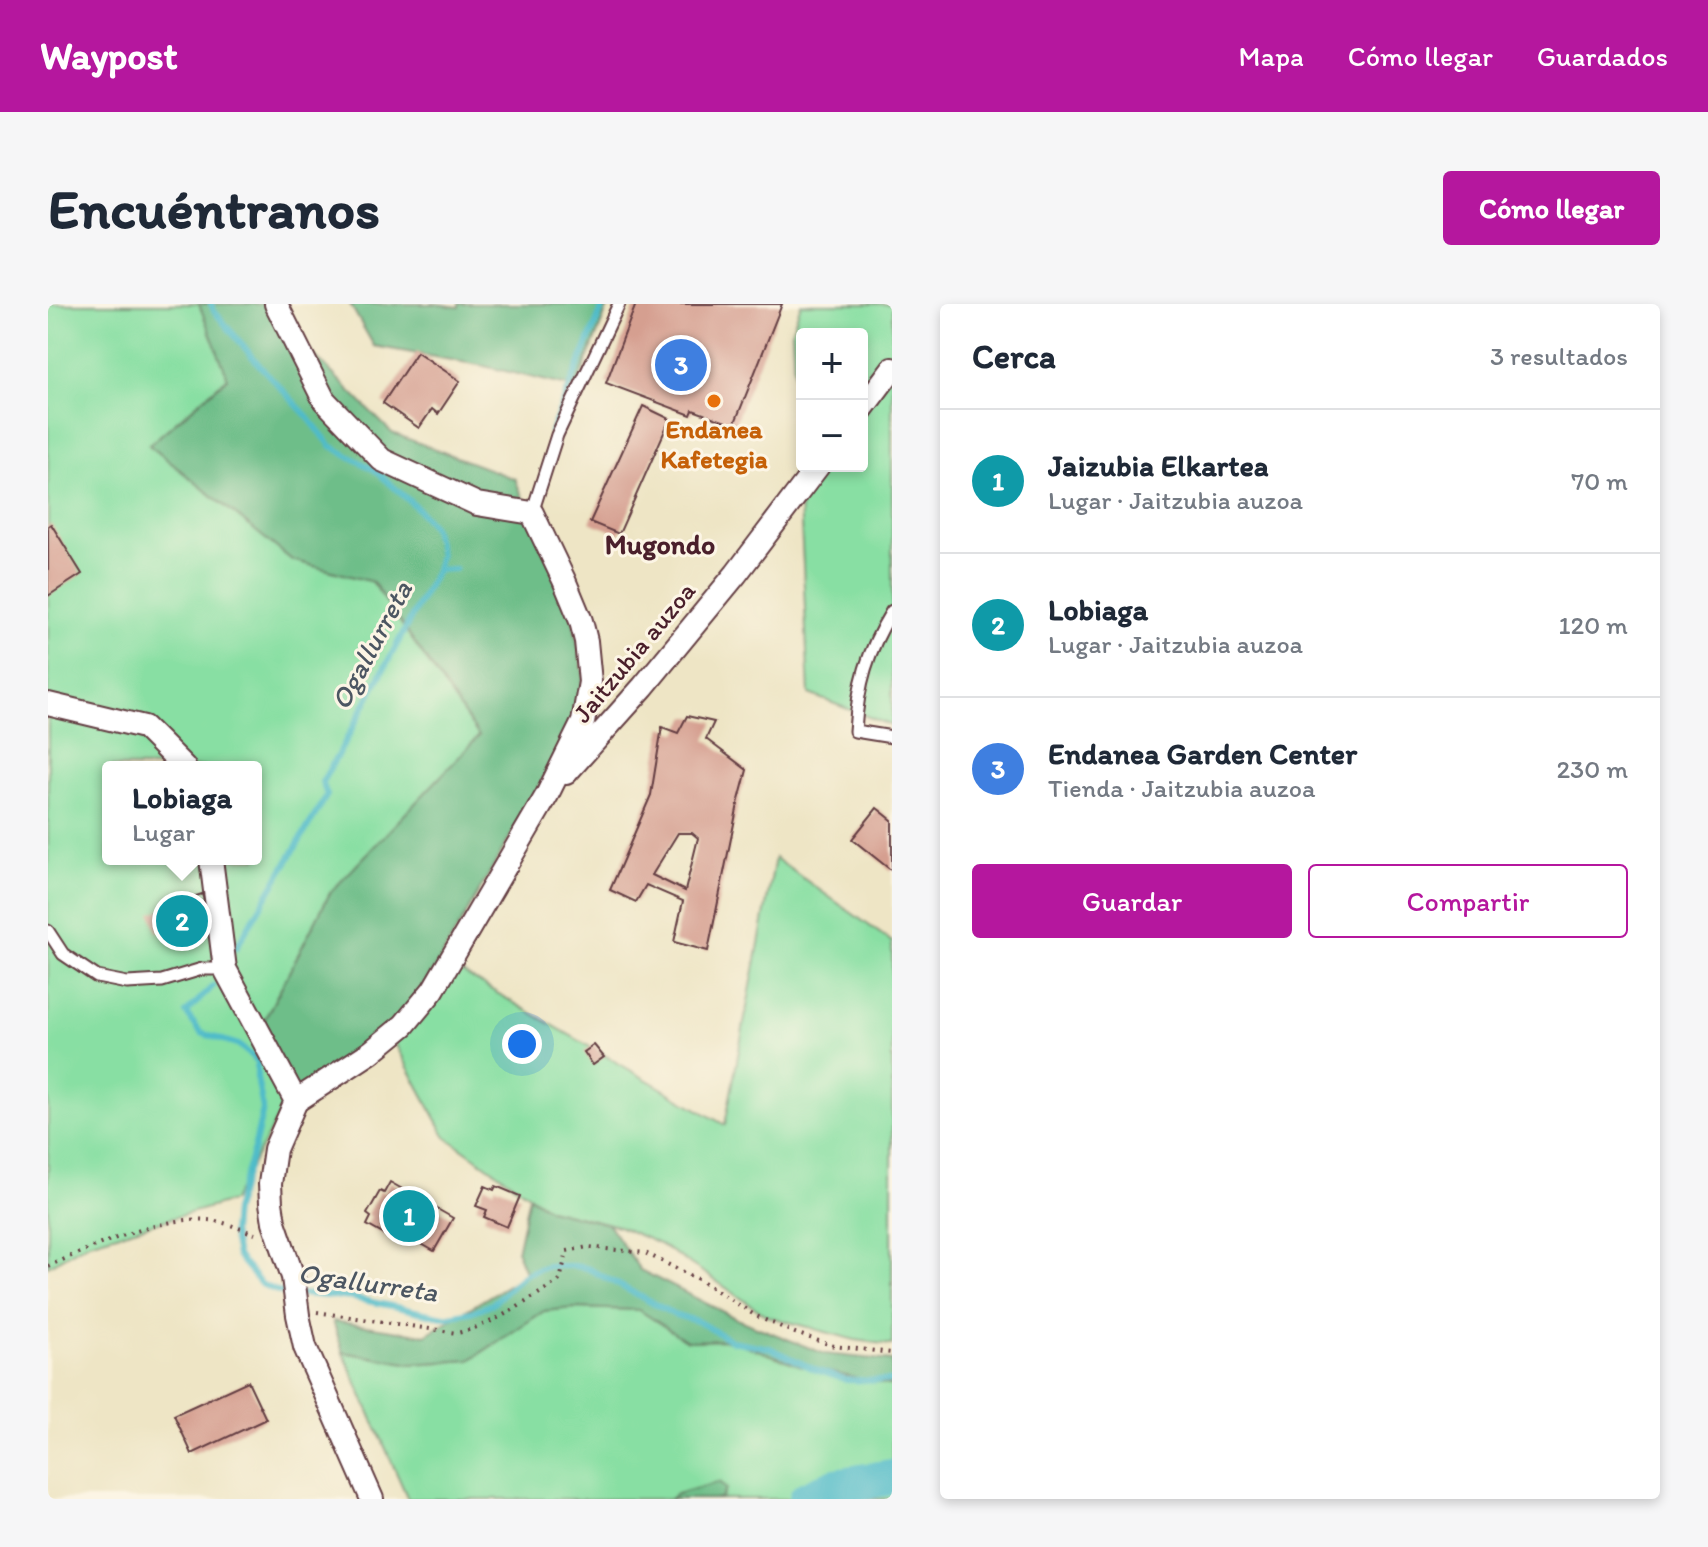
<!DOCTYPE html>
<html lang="es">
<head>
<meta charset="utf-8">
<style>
  :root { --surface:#fff; --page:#f6f6f7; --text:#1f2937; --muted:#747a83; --line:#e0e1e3; --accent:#b5179e }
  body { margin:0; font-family:Itim,sans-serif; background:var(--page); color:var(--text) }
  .controls { position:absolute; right:24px; top:24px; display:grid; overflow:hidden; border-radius:8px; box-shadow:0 4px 12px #0003 }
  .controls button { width:72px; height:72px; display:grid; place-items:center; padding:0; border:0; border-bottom:2px solid var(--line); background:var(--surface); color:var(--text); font:40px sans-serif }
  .you { position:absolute; left:474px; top:740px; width:28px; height:28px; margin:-20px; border:6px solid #fff; border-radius:50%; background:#1a73e8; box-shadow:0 0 0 12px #1a73e833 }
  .badge { display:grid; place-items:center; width:52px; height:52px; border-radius:50%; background:var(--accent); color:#fff; font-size:26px; font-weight:700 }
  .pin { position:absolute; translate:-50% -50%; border:4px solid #fff; box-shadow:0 2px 8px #0006 }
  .popup { position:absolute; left:54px; top:457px; width:160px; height:104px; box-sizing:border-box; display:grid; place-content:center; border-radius:8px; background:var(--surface); filter:drop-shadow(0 2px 6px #0005); font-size:26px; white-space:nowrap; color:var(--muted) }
  .popup b { font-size:30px; color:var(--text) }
  .popup::after { content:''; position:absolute; left:50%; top:100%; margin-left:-16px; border:16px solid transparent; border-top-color:var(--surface) }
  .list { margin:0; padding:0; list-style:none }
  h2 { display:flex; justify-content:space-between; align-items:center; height:104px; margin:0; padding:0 32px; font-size:34px }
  h2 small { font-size:26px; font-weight:400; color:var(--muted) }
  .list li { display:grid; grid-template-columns:52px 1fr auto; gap:24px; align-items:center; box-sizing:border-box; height:144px; padding:0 32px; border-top:2px solid var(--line) }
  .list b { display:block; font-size:30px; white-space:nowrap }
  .list p { margin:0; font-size:26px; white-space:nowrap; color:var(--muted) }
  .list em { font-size:26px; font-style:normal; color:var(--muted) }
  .actions { display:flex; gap:16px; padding:24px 32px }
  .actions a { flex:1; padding:18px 0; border:2px solid var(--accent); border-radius:8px; text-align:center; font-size:28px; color:var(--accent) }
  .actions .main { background:var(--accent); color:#fff }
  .map { position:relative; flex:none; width:844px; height:1195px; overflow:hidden; border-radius:8px }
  header { display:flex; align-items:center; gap:48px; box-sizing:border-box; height:112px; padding:0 40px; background:var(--accent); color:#fff }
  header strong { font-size:38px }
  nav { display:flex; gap:44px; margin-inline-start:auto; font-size:28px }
  .intro { display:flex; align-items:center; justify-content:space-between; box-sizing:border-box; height:192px; padding:0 48px }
  h1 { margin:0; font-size:56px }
  .button { padding:20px 36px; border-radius:8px; background:var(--accent); color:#fff; font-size:28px; font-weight:700 }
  main { display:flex; gap:48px; padding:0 48px }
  aside { flex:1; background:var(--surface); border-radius:8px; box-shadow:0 4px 12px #0003 }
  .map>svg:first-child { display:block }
</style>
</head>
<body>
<header>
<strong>Waypost</strong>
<nav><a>Mapa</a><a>Cómo llegar</a><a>Guardados</a></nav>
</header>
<div class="intro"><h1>Encuéntranos</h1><a class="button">Cómo llegar</a></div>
<main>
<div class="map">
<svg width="844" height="1195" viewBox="0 0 844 1195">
  <rect width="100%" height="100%" fill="#fcf5e5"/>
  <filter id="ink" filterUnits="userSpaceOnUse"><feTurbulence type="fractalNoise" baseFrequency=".0125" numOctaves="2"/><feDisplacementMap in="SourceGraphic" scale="16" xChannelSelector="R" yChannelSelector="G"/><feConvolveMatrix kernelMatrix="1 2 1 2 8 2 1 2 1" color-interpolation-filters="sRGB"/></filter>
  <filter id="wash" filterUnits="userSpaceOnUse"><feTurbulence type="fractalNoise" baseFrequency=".006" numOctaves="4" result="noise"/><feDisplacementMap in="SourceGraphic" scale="32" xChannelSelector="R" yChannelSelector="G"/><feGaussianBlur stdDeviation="1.8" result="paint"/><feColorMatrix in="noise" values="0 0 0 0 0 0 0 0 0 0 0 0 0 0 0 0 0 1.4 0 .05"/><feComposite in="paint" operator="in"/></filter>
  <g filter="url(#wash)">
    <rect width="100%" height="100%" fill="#eee5c5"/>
    <g fill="#88dfa3" stroke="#697f67" stroke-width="2" fill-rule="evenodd">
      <path d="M0 0H151L180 73 101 141 244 256 324 278 431 432 282 589 208 732 242 791 184 897 41 938 0 962ZM60 463H208V555H60Z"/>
      <path d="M753 0H844V422L761 390 744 26ZM754 30H814V162H754Z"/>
      <path d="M727 554 844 638V1041L807 1036 719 1012 658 970 611 940 570 922 501 905 398 833 342 730 392 656 677 821Z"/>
      <path d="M526 1004 591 1006 639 1037 682 1036 754 1062 844 1082V1195H673L678 1185 629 1190 622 1195H360L295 1048 364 1060 422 1056 496 1007Z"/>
    </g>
    <g fill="#6ebe89" stroke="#5c6e5a" stroke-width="2">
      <path d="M151 0H221L225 10 344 129 467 175 524 310 536 373 519 433 392 656 342 730 242 791 208 732 282 589 431 432 325 278 244 256 101 141 180 74Z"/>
      <path d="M302 0H388L411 3V0H561L528 84 436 62 326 42Z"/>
      <path d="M481 892 501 905 560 920 592 966 691 1016 777 1050 844 1057V1082L754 1062 682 1036 639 1037 591 1006 526 1004 496 1007 422 1056 364 1060 295 1048 285 1017 377 1031 478 970 469 948Z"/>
      <path d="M671 1178 678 1185 673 1195H622L629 1190Z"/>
    </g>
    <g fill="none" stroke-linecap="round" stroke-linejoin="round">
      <g stroke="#4fbbc9" stroke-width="6">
        <path d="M163 0 166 7 213 63 259 112 283 142 328 167 367 202 385 223 392 251 388 267 296 440 274 478 279 491 188 644"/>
        <path d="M503 128 556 0"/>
        <path d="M388 266 407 265"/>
        <path d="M165 682 138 709 153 729 191 741 209 757V774L215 805 206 845 186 906 184 928 189 952 213 980 231 988 242 989"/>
        <path d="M253 990 305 994 396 1013 423 1008 444 1000 477 970 498 962H526L539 964 627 1011 649 1017 684 1037 722 1044 768 1066 798 1076 844 1077"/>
      </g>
      <path stroke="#4fbbc9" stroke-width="36" d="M759 1195 788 1182 844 1173"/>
    </g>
    <g id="blocks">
      <g fill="#d59f90" fill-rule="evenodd">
        <path d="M588 0H734L686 121 645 106 643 111 558 79Z"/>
        <path d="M369 48 412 77 390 110 384 105 371 124 335 99Z"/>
        <path d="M595 102 622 115 571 230 542 218Z"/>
        <path d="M3 220 34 270 0 292V222Z"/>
        <path d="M639 412 666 418 658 435 699 466 690 500 660 647 626 638 635 597 598 581 588 598 562 586 603 491 614 423 630 429ZM630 529H644L650 534 637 587 604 571Z"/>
        <path d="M829 504 844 516V567L804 535Z"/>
        <path d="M154 590 165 626 126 638 124 632 120 634 117 625 109 628 103 609 115 605 114 603Z"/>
        <path d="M546 741 556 753 545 761 536 748Z"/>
        <path d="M342 878 405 914 386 947 354 929 349 938 319 921 323 913 319 910 332 887 336 889Z"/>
        <path d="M437 882 446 886 448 882 472 892 459 923 436 913 439 906 428 902Z"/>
        <path d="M200 1077 218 1115 144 1150 126 1111Z"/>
      </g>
    </g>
  </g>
  <g filter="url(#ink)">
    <use href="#blocks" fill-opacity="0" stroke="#633d42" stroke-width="2"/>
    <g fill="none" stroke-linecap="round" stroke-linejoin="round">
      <defs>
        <g id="lane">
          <path d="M484 209 509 131 571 0"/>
          <path d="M844 307C819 348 810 380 807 427L844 433"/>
          <path d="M0 627 15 650 49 673 79 679 114 677 154 665H177"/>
        </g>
        <g id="street">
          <path d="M228 0 276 96 334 156 429 200 484 209 516 276 533 317 538 337 542 378 535 418 499 491 385 686 356 721 323 748 248 797"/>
          <path d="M814 105 844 65"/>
          <path d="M0 400 96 423 136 463"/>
          <path d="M518 469 595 383 688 270 770 162"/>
          <path d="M163 555 177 665 248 797 227 845 222 880 223 899 226 918 245 973 250 1011 257 1043 324 1195"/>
        </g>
      </defs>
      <use href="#lane" stroke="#633d42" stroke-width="15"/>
      <use href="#street" stroke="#633d42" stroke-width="26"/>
      <g stroke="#633d42" stroke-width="4" stroke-dasharray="2 6" stroke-linecap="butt">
        <path d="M0 962C43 944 113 911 160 916 175 917 193 925 207 930"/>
        <path d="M269 1008 409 1029C449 1020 478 997 512 976L519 947 540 943 597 949 654 977 708 1012 747 1029 786 1042 844 1049"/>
      </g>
      <use href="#lane" stroke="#fff" stroke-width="11"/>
      <use href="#street" stroke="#fff" stroke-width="22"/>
    </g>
  </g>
  <circle fill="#e8710a" stroke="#fcf5e5" stroke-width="3" cx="666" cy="97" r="8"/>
  <g text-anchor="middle" stroke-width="6" stroke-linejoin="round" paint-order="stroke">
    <g font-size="26" font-weight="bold" fill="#c56008" stroke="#fcf5e5">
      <text x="666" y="134">Endanea<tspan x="666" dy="30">Kafetegia</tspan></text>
    </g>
    <g font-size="26" fill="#4a1f2b" stroke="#fcf5e5">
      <text transform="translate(586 348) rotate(-50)" y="9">Jaitzubia auzoa</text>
    </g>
    <g font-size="28" font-weight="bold" fill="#4a1f2b" stroke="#fcf5e5">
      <text x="612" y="250">Mugondo</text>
    </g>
    <g font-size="28" font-style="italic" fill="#4c5662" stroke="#fcf5e5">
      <text transform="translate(323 341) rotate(-62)" y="10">Ogallurreta</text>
      <text transform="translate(320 978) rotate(8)" y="10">Ogallurreta</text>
    </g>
  </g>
</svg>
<div class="controls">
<button>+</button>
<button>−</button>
</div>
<div class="you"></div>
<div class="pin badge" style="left:361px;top:912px;background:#0f9aa8">1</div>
<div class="pin badge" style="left:134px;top:617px;background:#0f9aa8">2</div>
<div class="popup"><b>Lobiaga</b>Lugar</div>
<div class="pin badge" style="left:633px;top:61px;background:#3f7fe0">3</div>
</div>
<aside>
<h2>Cerca<small>3 resultados</small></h2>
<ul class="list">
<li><span class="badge" style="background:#0f9aa8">1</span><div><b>Jaizubia Elkartea</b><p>Lugar · Jaitzubia auzoa</p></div><em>70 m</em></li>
<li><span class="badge" style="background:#0f9aa8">2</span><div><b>Lobiaga</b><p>Lugar · Jaitzubia auzoa</p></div><em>120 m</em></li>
<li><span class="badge" style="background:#3f7fe0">3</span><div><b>Endanea Garden Center</b><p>Tienda · Jaitzubia auzoa</p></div><em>230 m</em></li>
</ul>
<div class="actions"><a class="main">Guardar</a><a>Compartir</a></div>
</aside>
</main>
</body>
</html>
